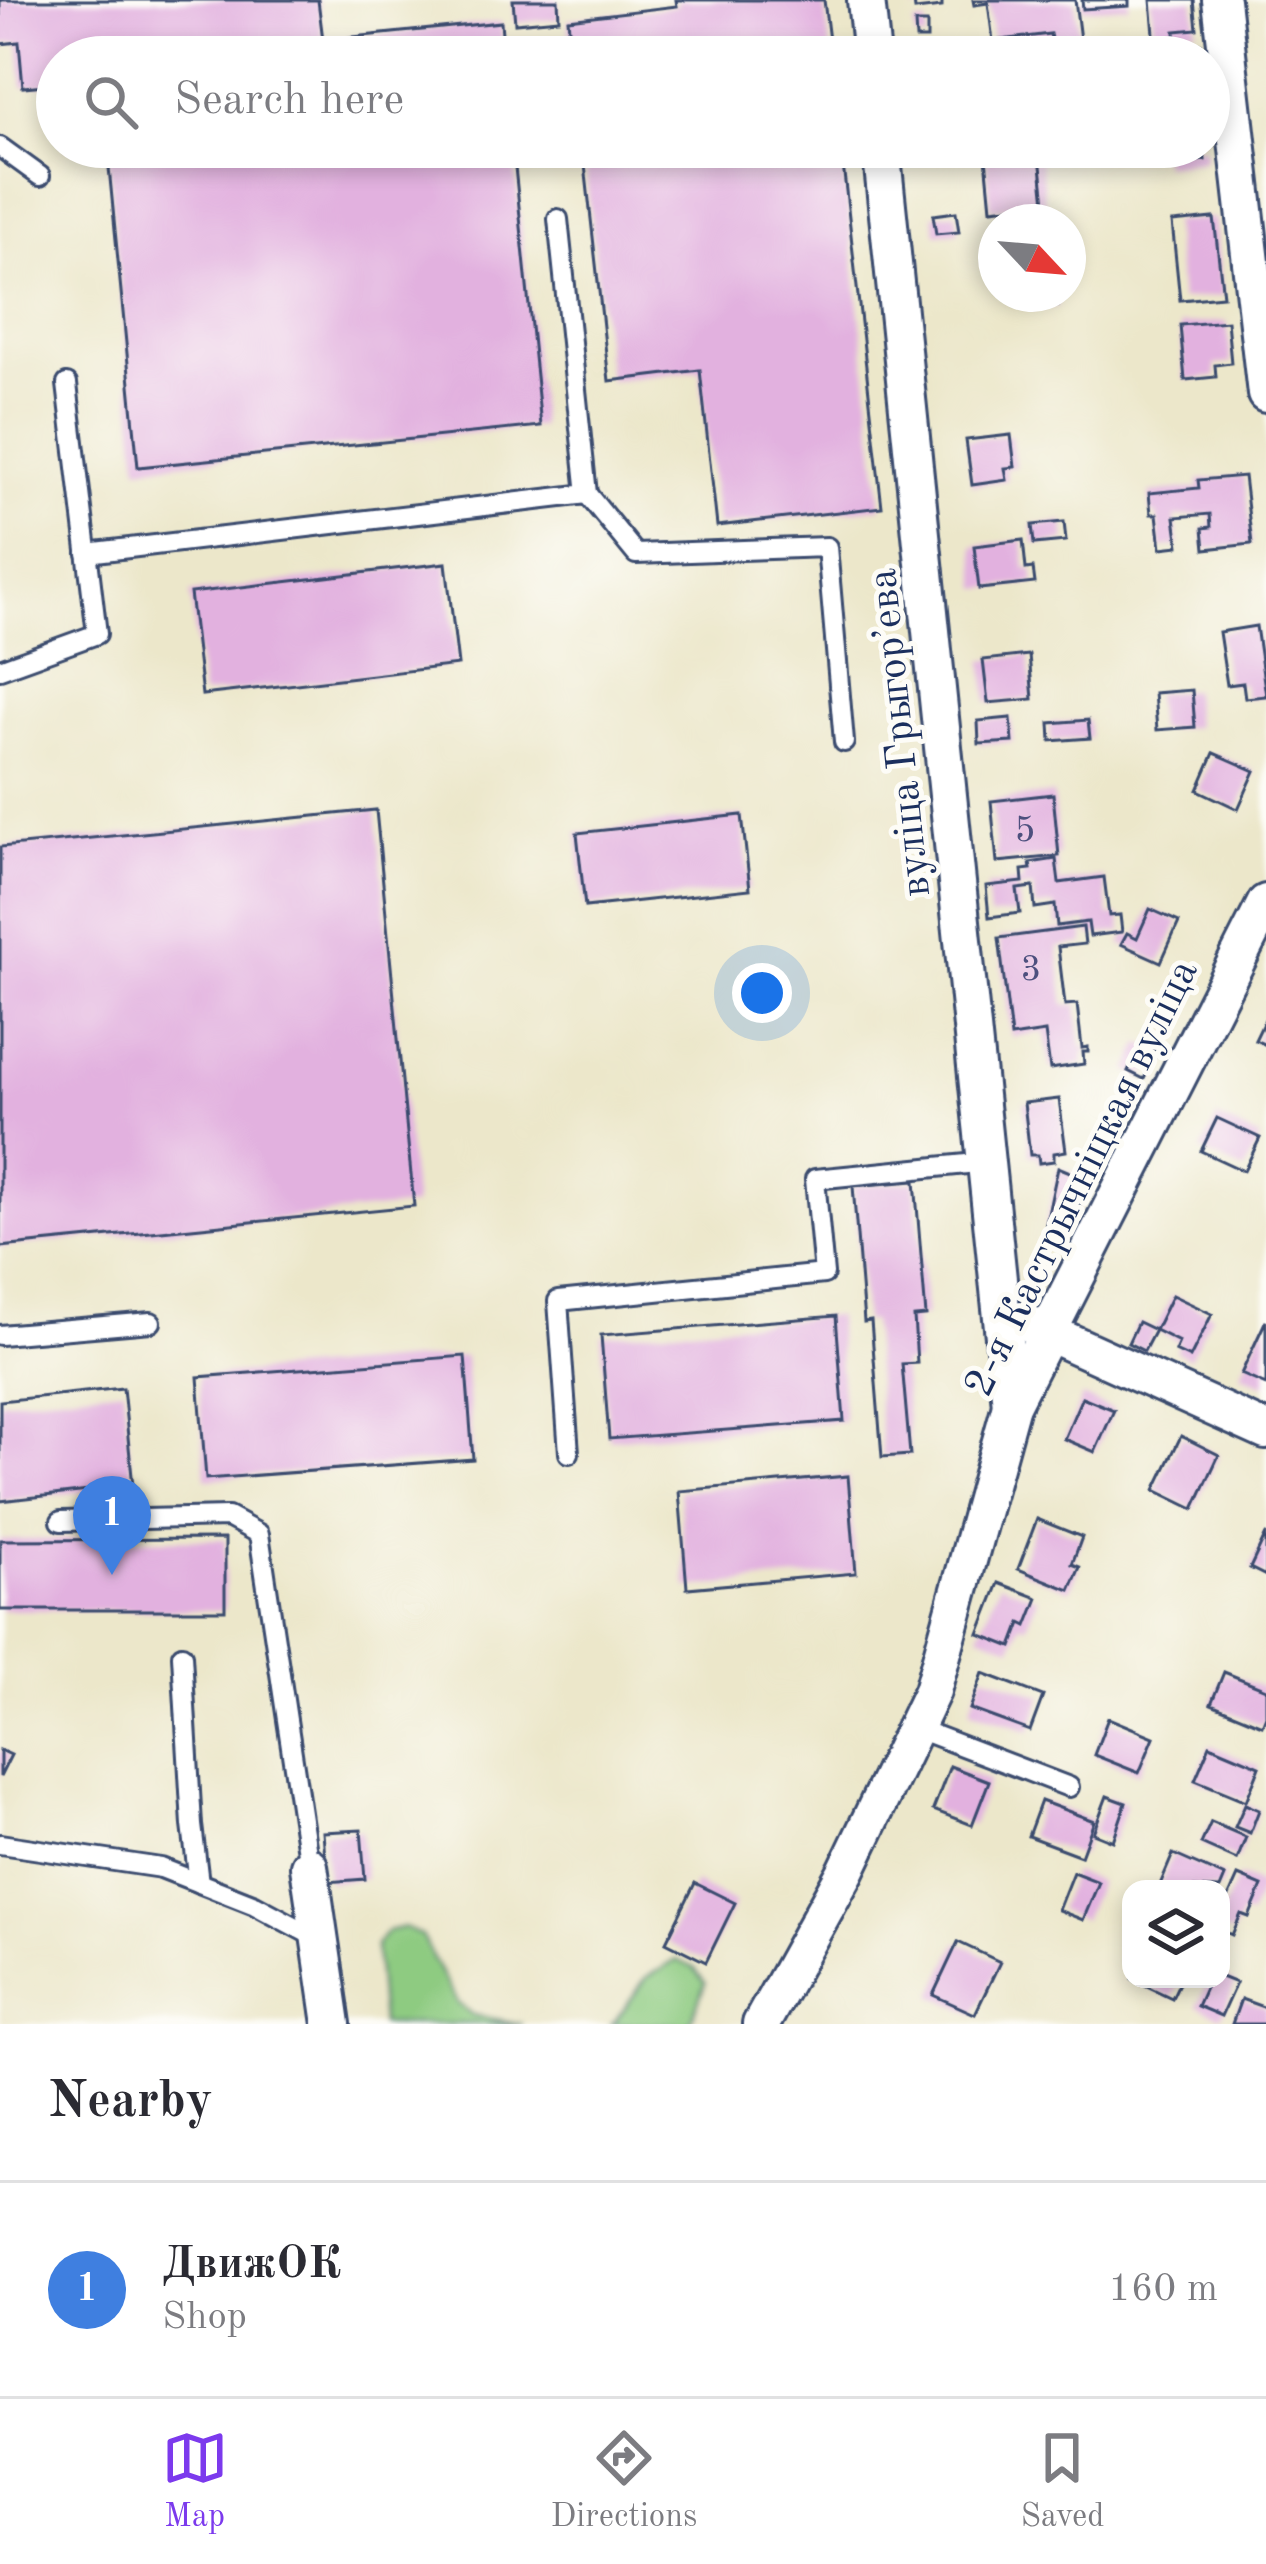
<!DOCTYPE html>
<html lang="en">
<head>
<meta charset="utf-8">
<style>
  :root { --surface:#fff; --page:#f7f7f7; --text:#2b2b33; --muted:#7c7c81; --line:#e1e1e2; --accent:#7c3aed }
  body { margin:0; font-family:"Old Standard TT",serif; background:var(--page); color:var(--text) }
  .controls { position:absolute; right:36px; bottom:36px; display:grid; overflow:hidden; border-radius:24px; box-shadow:0 6px 18px #0003 }
  .controls button { width:108px; height:108px; display:grid; place-items:center; padding:0; border:0; border-bottom:3px solid var(--line); background:var(--surface); color:var(--text); font:60px sans-serif }
  .compass { position:absolute; left:978px; top:204px; width:108px; height:108px; border-radius:50%; background:var(--surface); box-shadow:0 6px 18px #0003; rotate:116deg }
  .you { position:absolute; left:762px; top:993px; width:42px; height:42px; margin:-30px; border:9px solid #fff; border-radius:50%; background:#1a73e8; box-shadow:0 0 0 18px #1a73e833 }
  .badge { display:grid; place-items:center; width:78px; height:78px; border-radius:50%; background:var(--accent); color:#fff; font-size:39px; font-weight:700 }
  .pin { position:absolute; translate:-50% -99px; filter:drop-shadow(0 3px 6px #0008) }
  .pin::after { content:''; position:absolute; top:63px; width:42px; height:36px; background:inherit; clip-path:polygon(0 0,100% 0,50% 100%) }
  .list { margin:0; padding:0; list-style:none }
  h2 { display:flex; justify-content:space-between; align-items:center; height:156px; margin:0; padding:0 48px; font-size:51px }
  h2 small { font-size:39px; font-weight:400; color:var(--muted) }
  .list li { display:grid; grid-template-columns:78px 1fr auto; gap:36px; align-items:center; box-sizing:border-box; height:216px; padding:0 48px; border-top:3px solid var(--line) }
  .list b { display:block; font-size:45px; white-space:nowrap }
  .list p { margin:0; font-size:39px; white-space:nowrap; color:var(--muted) }
  .list em { font-size:39px; font-style:normal; color:var(--muted) }
  .icon { flex:none; width:66px; height:66px; fill:none; stroke:currentColor; stroke-width:2; stroke-linecap:round; stroke-linejoin:round }
  .map { position:relative; flex:none; width:1266px; height:2024px; overflow:hidden }
  .search { position:absolute; background:var(--surface); box-shadow:0 6px 18px #0003; left:36px; right:36px; top:36px; height:132px; display:flex; align-items:center; gap:30px; box-sizing:border-box; padding:0 42px; border-radius:66px; color:var(--muted); font-size:45px }
  .sheet { height:372px; background:var(--surface) }
  nav { display:flex; justify-content:space-around; align-items:center; box-sizing:border-box; height:168px; border-top:3px solid var(--line); background:var(--surface); font-size:33px; color:var(--muted) }
  nav a { display:grid; justify-items:center; gap:6px }
  nav .on { color:var(--accent) }
  .map>svg:first-child { display:block }
</style>
</head>
<body>
<div class="map">
<svg width="1266" height="2024" viewBox="0 0 1266 2024">
  <rect width="100%" height="100%" fill="#fdfcf7"/>
  <filter id="ink" filterUnits="userSpaceOnUse"><feTurbulence type="fractalNoise" baseFrequency=".00833" numOctaves="2"/><feDisplacementMap in="SourceGraphic" scale="24" xChannelSelector="R" yChannelSelector="G"/><feConvolveMatrix kernelMatrix="1 2 1 2 8 2 1 2 1" color-interpolation-filters="sRGB"/></filter>
  <filter id="wash" filterUnits="userSpaceOnUse"><feTurbulence type="fractalNoise" baseFrequency=".004" numOctaves="4" result="noise"/><feDisplacementMap in="SourceGraphic" scale="48" xChannelSelector="R" yChannelSelector="G"/><feGaussianBlur stdDeviation="2.7" result="paint"/><feColorMatrix in="noise" values="0 0 0 0 0 0 0 0 0 0 0 0 0 0 0 0 0 1.4 0 .05"/><feComposite in="paint" operator="in"/></filter>
  <g filter="url(#wash)">
    <rect width="100%" height="100%" fill="#ece7ca"/>
    <g fill="#8ecb81" stroke="#547d70" stroke-width="3">
      <path d="M404 1927 421 1936 457 2003 472 2015 522 2024H381L375 1946 387 1931Z"/>
      <path d="M677 1960 694 1968 705 1983 690 2024H609L615 2021 646 1978Z"/>
    </g>
    <g id="blocks">
      <g fill="#e2b1df">
        <path d="M0 0H318L323 40 501 22 504 57H57V84L23 87 19 42 0 44Z"/>
        <path d="M513 0H558L559 19 515 23Z"/>
        <path d="M676 0H824L831 57H572L568 19 677 6Z"/>
        <path d="M914 0H942V7L915 10Z"/>
        <path d="M973 0H1075L1080 40 1052 43 1050 34 993 41 988 3 974 5Z"/>
        <path d="M1082 0H1129V6L1083 9Z"/>
        <path d="M1151 0H1194L1197 29 1175 31 1176 47 1201 44 1202 57H1156Z"/>
        <path d="M915 23H927V39H916Z"/>
        <path d="M107 147H513L541 426 138 467Z"/>
        <path d="M583 147H841L882 507 717 526 700 370 609 381Z"/>
        <path d="M985 147H1039L1045 203 991 209Z"/>
        <path d="M1161 147H1204L1205 160 1163 165Z"/>
        <path d="M956 212 959 232 936 234 933 215Z"/>
        <path d="M1214 218 1223 296 1180 300 1172 222Z"/>
        <path d="M1030 294H1057L1058 306 1032 309Z"/>
        <path d="M1227 321 1231 363 1215 365 1216 377 1185 380 1180 325Z"/>
        <path d="M1011 435 1015 467 1005 468 1007 480 972 485 966 440Z"/>
        <path d="M1244 476 1252 544 1205 549 1203 528 1211 527 1210 514 1175 517 1179 546 1161 548 1157 514H1151L1149 493 1199 488 1198 480Z"/>
        <path d="M1064 522 1066 541 1034 544 1032 525Z"/>
        <path d="M1023 540 1026 569 1033 568 1035 583 979 589 974 546Z"/>
        <path d="M446 563 458 665 202 695 190 593Z"/>
        <path d="M1256 626 1266 696 1245 698 1243 683 1227 685 1219 632Z"/>
        <path d="M1029 655 1033 699 988 703 983 660Z"/>
        <path d="M1192 690 1195 727 1157 730 1154 693Z"/>
        <path d="M1011 718 1013 742 979 744 978 721Z"/>
        <path d="M1088 720 1090 738 1051 741 1050 723Z"/>
        <path d="M1214 753 1255 771 1238 809 1198 790Z"/>
        <path d="M1053 794 1059 856 997 862 991 801Z"/>
        <path d="M376 810 414 1206 0 1247V847Z"/>
        <path d="M742 815 750 889 585 907 577 833Z"/>
        <path d="M1056 859 1059 883 1104 877 1109 916 1120 915 1122 932 1090 936 1088 922 1057 926 1055 905 1035 908 1033 887 1017 889 1020 913 989 917 986 886 1023 882 1022 870 1031 869 1030 863Z"/>
        <path d="M1150 909 1179 922 1161 962 1121 944 1127 933 1137 938Z"/>
        <path d="M1083 927 1085 944 1058 947 1065 1005 1077 1004 1082 1048 1088 1047V1052H1083L1084 1064 1050 1069 1045 1032 1011 1037 999 938Z"/>
        <path d="M1266 1017V1045L1255 1040Z"/>
        <path d="M1141 1043 1158 1051 1144 1079 1128 1071Z"/>
        <path d="M1059 1099 1066 1151 1054 1153V1161L1039 1163 1038 1155H1030L1024 1103Z"/>
        <path d="M1217 1118 1260 1138 1244 1171 1201 1151Z"/>
        <path d="M1058 1167 1092 1181 1064 1236 1045 1228Z"/>
        <path d="M915 1181 926 1316 914 1317 917 1363 902 1364 910 1455 882 1457 871 1321 864 1322 853 1186Z"/>
        <path d="M1172 1295 1212 1314 1190 1358 1175 1351 1179 1342 1155 1330 1144 1351 1128 1343 1138 1322 1155 1330Z"/>
        <path d="M836 1316 844 1421 609 1439 601 1335Z"/>
        <path d="M1266 1320V1385L1241 1374Z"/>
        <path d="M465 1356 473 1459 206 1479 198 1377Z"/>
        <path d="M123 1388 133 1486 0 1501V1401Z"/>
        <path d="M1082 1397 1114 1410 1095 1452 1064 1439Z"/>
        <path d="M1181 1436 1219 1455 1194 1509 1155 1490Z"/>
        <path d="M848 1476 856 1573 687 1588 679 1491Z"/>
        <path d="M1037 1519 1082 1537 1072 1564 1080 1567 1070 1590 1018 1569Z"/>
        <path d="M1266 1534V1576L1250 1568Z"/>
        <path d="M225 1539V1610H0V1540Z"/>
        <path d="M999 1583 1038 1598 1027 1626 1021 1623 1012 1647 979 1634Z"/>
        <path d="M1224 1672 1266 1689V1715L1262 1725 1211 1704Z"/>
        <path d="M983 1673 1043 1696 1030 1731 970 1709Z"/>
        <path d="M1108 1718 1154 1737 1139 1773 1094 1755Z"/>
        <path d="M1210 1745 1260 1766 1246 1801 1195 1780Z"/>
        <path d="M0 1750 11 1755 0 1777Z"/>
        <path d="M950 1766 989 1781 972 1825 933 1810Z"/>
        <path d="M1107 1796 1126 1803 1113 1841 1093 1833Z"/>
        <path d="M1041 1801 1094 1821 1081 1856 1028 1836Z"/>
        <path d="M1245 1804 1259 1810 1250 1833 1235 1827Z"/>
        <path d="M1211 1822 1246 1837 1237 1860 1201 1844Z"/>
        <path d="M361 1830 365 1879 327 1882 323 1832Z"/>
        <path d="M1173 1854 1225 1877 1220 1889 1159 1887Z"/>
        <path d="M1073 1872 1099 1882 1083 1920 1058 1910Z"/>
        <path d="M1238 1876 1262 1886 1249 1917 1241 1914 1232 1935 1221 1930V1914Z"/>
        <path d="M695 1883 735 1903 706 1962 666 1942Z"/>
        <path d="M958 1942 1000 1962 975 2014 933 1995Z"/>
        <path d="M1221 1977 1236 1983 1221 2016 1197 2006 1209 1979Z"/>
        <path d="M1132 1979H1181L1172 1998Z"/>
        <path d="M1241 1999 1266 2008V2024H1232Z"/>
      </g>
    </g>
  </g>
  <g filter="url(#ink)">
    <use href="#blocks" fill-opacity="0" stroke="#3a4b6e" stroke-width="3"/>
    <g fill="none" stroke-linecap="round" stroke-linejoin="round">
      <defs>
        <g id="service">
          <path d="M0 147 40 176"/>
          <path d="M587 494 636 554 827 547 844 742"/>
          <path d="M87 553 587 494 558 219"/>
          <path d="M0 669 97 634 67 384"/>
          <path d="M0 1335 151 1322"/>
          <path d="M569 1453 558 1301 824 1274 815 1179 987 1162"/>
          <path d="M61 1521 228 1517 259 1534 309 1866"/>
          <path d="M182 1655 192 1825 199 1883"/>
          <path d="M915 1728 1069 1787"/>
          <path d="M0 1844 161 1868 255 1905 317 1938"/>
        </g>
        <g id="minor">
          <path d="M866 0 872 57"/>
          <path d="M1221 0 1266 394"/>
          <path d="M881 147 1011 1405"/>
          <path d="M1029 1324 1266 1431"/>
          <path d="M309 1866 332 2024"/>
          <path d="M761 2024 846 1871 932 1691 1011 1405 1266 903"/>
        </g>
      </defs>
      <use href="#service" stroke="#3a4b6e" stroke-width="24"/>
      <use href="#minor" stroke="#3a4b6e" stroke-width="42"/>
      <use href="#service" stroke="#fff" stroke-width="18"/>
      <use href="#minor" stroke="#fff" stroke-width="36"/>
    </g>
  </g>
  <g text-anchor="middle" stroke-width="10" stroke-linejoin="round" paint-order="stroke">
    <g font-size="36" fill="#4d507e">
      <text x="1025" y="841">5</text>
      <text x="1031" y="980">3</text>
    </g>
    <g font-size="42" fill="#1b2f5e" stroke="#fdfcf7">
      <text transform="translate(897 733) rotate(-96)" y="15">вуліца Грыгорʼева</text>
      <text transform="translate(1079 1177) rotate(-64)" y="15">2-я Кастрычніцкая вуліца</text>
    </g>
  </g>
</svg>
<div class="controls">
<button><svg class="icon" aria-label="layers" viewBox="0 0 24 24"><path d="M12 4l9 5-9 5-9-5zM3 14l9 5 9-5"/></svg></button>
</div>
<svg class="compass" viewBox="-18 -18 36 36"><path d="M0-13l5 13h-10z" fill="#e53935"/><path d="M0 13l5-13h-10z" fill="#7c7c81"/></svg>
<div class="you"></div>
<div class="pin badge" style="left:112px;top:1575px;background:#3f7fe0">1</div>
<div class="search"><svg class="icon" aria-label="search" viewBox="0 0 24 24"><circle cx="10" cy="10" r="6"/><path d="M15 15l6 6"/></svg>Search here</div>
</div>
<section class="sheet">
<h2>Nearby<small></small></h2>
<ul class="list">
<li><span class="badge" style="background:#3f7fe0">1</span><div><b>ДвижОК</b><p>Shop</p></div><em>160 m</em></li>
</ul>
</section>
<nav>
<a class="on"><svg class="icon" aria-label="map" viewBox="0 0 24 24"><path d="M3 6l6-2 6 2 6-2v14l-6 2-6-2-6 2zM9 4v14M15 6v14"/></svg>Map</a>
<a><svg class="icon" aria-label="directions" viewBox="0 0 24 24"><path d="M12 3l9 9-9 9-9-9zM9 14v-3h6M13 9l2 2-2 2"/></svg>Directions</a>
<a><svg class="icon" aria-label="saved" viewBox="0 0 24 24"><path d="M7 4h10v16l-5-4-5 4z"/></svg>Saved</a>
</nav>
</body>
</html>
